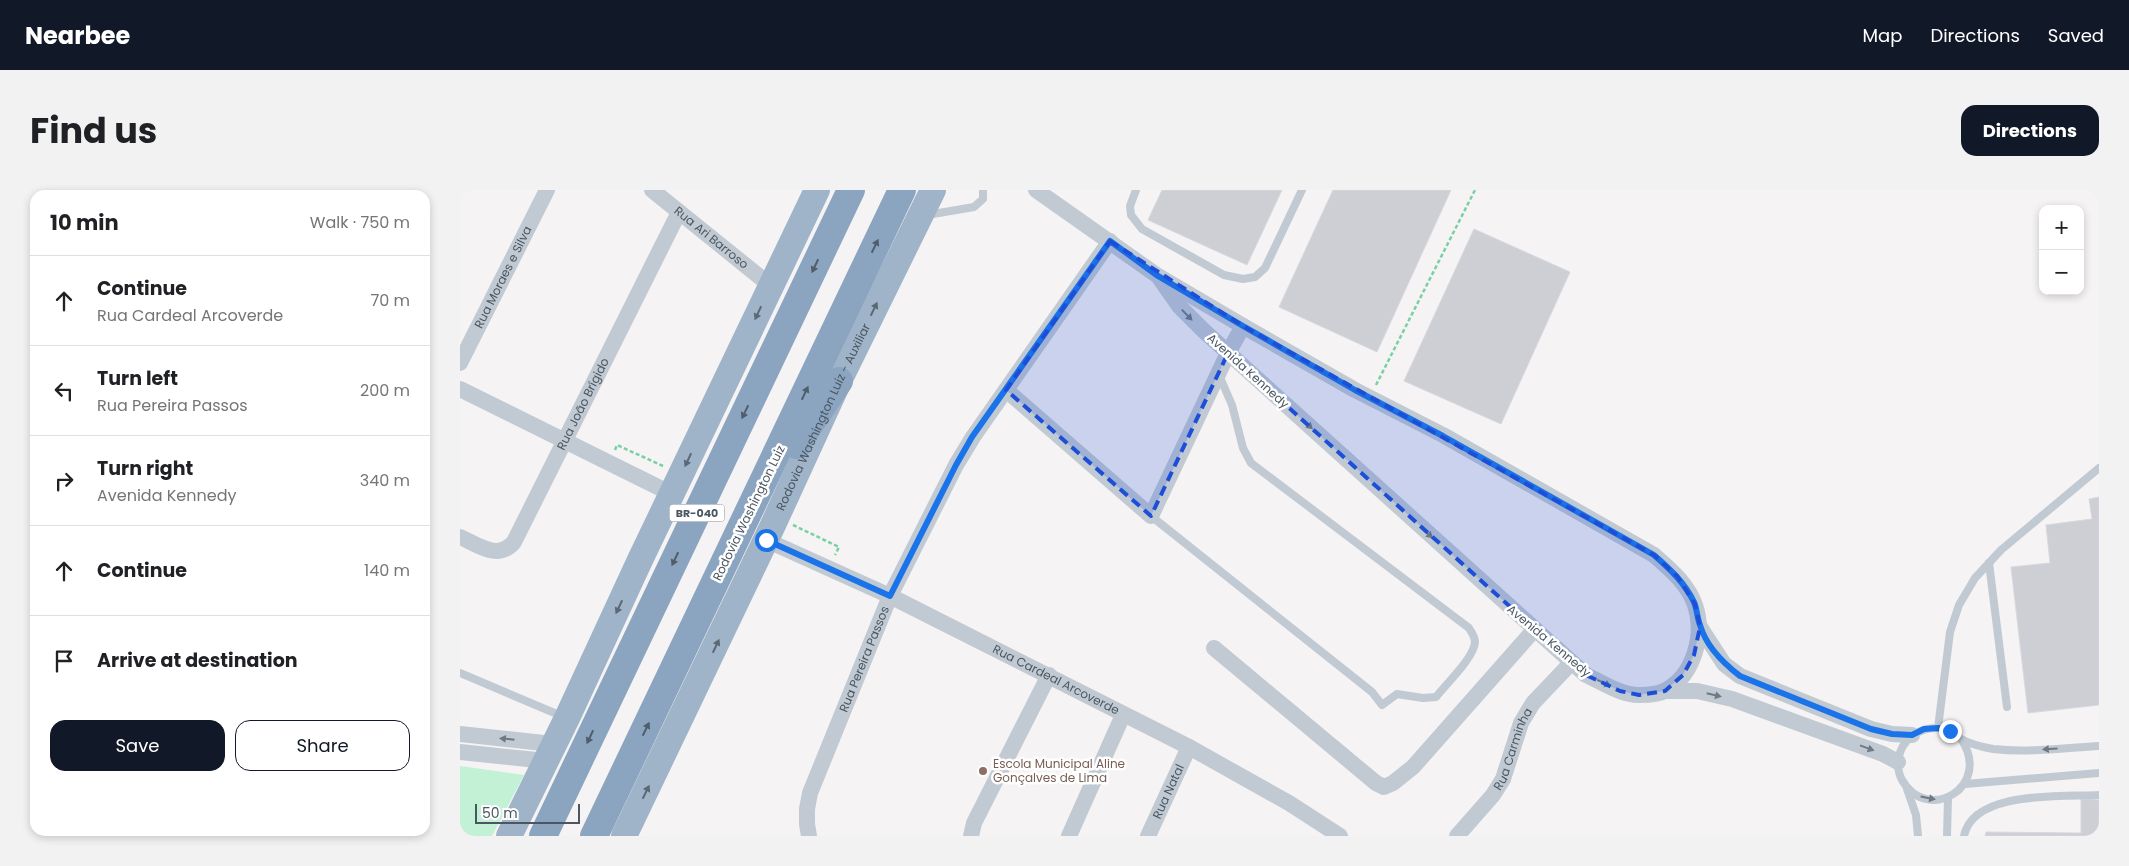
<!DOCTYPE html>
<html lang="en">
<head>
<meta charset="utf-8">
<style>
  :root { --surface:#fff; --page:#f2f2f2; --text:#202124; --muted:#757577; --line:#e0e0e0; --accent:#111827 }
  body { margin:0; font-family:Poppins,sans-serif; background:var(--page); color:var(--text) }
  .controls { position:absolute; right:15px; top:15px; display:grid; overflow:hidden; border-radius:10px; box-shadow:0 2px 8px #0003 }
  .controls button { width:45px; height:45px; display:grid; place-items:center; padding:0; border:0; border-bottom:1px solid var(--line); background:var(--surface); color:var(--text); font:25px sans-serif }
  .scale { position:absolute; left:15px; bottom:12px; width:105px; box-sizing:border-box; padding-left:5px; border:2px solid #4a5661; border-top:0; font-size:14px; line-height:18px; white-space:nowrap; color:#4a5661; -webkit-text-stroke:4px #fff; paint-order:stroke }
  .stop { position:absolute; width:15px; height:15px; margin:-11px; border:4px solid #1a73e8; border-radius:50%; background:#fff }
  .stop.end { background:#1a73e8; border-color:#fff; box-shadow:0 1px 5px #0008 }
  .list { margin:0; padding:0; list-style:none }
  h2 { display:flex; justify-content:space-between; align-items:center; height:65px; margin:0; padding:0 20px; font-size:21px }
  h2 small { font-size:16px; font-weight:400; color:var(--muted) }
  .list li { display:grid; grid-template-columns:32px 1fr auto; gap:15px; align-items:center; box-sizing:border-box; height:90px; padding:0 20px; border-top:1px solid var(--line) }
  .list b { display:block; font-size:19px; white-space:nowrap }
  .list p { margin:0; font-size:16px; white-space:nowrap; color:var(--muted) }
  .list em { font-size:16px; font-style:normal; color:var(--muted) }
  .actions { display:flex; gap:10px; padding:15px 20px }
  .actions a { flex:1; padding:11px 0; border:1px solid var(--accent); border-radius:15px; text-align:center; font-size:18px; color:var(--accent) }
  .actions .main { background:var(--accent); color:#fff }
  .icon { flex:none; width:28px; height:28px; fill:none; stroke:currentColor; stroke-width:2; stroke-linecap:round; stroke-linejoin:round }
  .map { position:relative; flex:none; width:1639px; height:646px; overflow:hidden; border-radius:15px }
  header { display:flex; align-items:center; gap:30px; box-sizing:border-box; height:70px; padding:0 25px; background:var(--accent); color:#fff }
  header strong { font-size:24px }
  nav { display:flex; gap:28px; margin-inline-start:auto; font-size:18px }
  .intro { display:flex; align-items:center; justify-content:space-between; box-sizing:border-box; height:120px; padding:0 30px }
  h1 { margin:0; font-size:35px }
  .button { padding:12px 22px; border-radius:15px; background:var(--accent); color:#fff; font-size:18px; font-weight:700 }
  main { display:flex; gap:30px; padding:0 30px }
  aside { flex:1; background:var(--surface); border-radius:15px; box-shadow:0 2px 8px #0003 }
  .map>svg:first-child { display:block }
</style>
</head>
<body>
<header>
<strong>Nearbee</strong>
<nav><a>Map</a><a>Directions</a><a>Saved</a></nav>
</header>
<div class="intro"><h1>Find us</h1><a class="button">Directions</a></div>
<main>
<aside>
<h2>10 min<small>Walk · 750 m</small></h2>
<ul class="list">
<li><svg class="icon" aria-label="ahead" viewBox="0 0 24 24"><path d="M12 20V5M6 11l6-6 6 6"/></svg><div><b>Continue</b><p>Rua Cardeal Arcoverde</p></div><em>70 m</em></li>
<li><svg class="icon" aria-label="left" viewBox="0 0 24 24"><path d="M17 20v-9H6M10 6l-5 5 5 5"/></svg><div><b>Turn left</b><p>Rua Pereira Passos</p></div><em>200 m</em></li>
<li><svg class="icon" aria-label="right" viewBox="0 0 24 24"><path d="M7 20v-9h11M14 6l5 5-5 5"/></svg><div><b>Turn right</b><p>Avenida Kennedy</p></div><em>340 m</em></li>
<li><svg class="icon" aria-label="ahead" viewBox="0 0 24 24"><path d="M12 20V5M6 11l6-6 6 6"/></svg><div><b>Continue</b></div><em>140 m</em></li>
<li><svg class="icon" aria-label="arrive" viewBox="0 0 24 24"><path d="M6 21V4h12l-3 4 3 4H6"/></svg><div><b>Arrive at destination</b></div></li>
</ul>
<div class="actions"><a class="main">Save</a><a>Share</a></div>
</aside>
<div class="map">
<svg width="1639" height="646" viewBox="0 0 1639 646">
  <rect width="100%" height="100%" fill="#f5f3f3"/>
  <path fill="#c3f1d5" d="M0 576 64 585 32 646H0Z"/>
  <g fill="#cdcfd5" stroke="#d7d9de">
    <path d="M702 0H822L787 75 688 30Z"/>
    <path d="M873 0H991L917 162 819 117Z"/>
    <path d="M1014 39 1110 82 1041 234 944 191Z"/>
    <path d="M1639 307V515L1568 523 1551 377 1590 373 1586 335 1632 329 1629 309Z"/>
    <path d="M1621 609 1639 610V646H1525L1526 642 1621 643Z"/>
  </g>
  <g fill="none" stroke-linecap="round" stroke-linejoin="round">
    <g stroke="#7ad0a6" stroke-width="2.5" stroke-dasharray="4 2.5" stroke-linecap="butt">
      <path d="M916 195 1015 0"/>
      <path d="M155 260 157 255 203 276"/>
      <path d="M333 335 379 357 375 365"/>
    </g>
    <g stroke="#c1cad2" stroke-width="8">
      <path d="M676 0 670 16 671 25 682 39 764 85 783 89 795 87 805 78 842 0"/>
      <path d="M467 25 514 17 523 9V0"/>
      <path d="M691 326 912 502 922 515 937 504 963 508 976 507C986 494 1014 468 1015 452 1015 447 1012 443 1009 438L791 273 783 258 772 215 759 185"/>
      <path d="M1529 373 1547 517"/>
      <path d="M0 483 104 527"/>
      <path d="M1478 538 1490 442 1499 415 1515 388 1541 360 1639 278"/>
      <path d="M1501 549C1533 596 1468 635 1442 590 1437 581 1437 569 1441 560 1447 546 1461 538 1477 538 1487 538 1493 544 1501 549 1510 554 1522 557 1533 559 1568 563 1604 558 1639 556"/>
      <path d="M1505 594 1639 583"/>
      <path d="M1447 599 1456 625 1458 646"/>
      <path d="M1487 646 1488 608"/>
      <path d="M1504 646C1513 600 1603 607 1639 605"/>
    </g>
    <g stroke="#c1cad2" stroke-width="16">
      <path id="s1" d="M192 0 311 96"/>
      <path d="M576 0 698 86 783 136 895 200 983 245 1194 365C1210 379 1228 394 1235 415 1245 444 1234 485 1206 500 1200 504 1186 505 1180 505 1162 506 1142 492 1126 485L744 141 719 116 698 86"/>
      <path id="s2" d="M0 173 87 0"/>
      <path d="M0 199 212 304"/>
      <path d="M546 200 691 326 768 163 783 136"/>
      <path id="s3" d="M0 347C18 355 38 371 54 352L219 22"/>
      <path id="s4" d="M306 350 430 406 729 557 829 613 880 646"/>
      <path d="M1240 437 1264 474 1280 486 1411 539 1432 544 1452 545"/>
      <path d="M754 458 916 593 924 597 933 593 953 577 1074 440"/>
      <path d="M1205 501H1237L1272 509 1423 564 1438 572"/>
      <path d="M0 544 93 554"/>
      <path d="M0 562 86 571"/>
      <path id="s5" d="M349 646 347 634V619L350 603 430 406 496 275 513 247 650 51"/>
      <path d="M511 646 514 633 589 485"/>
      <path d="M609 646 663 525"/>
      <path id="s6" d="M688 646 729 557"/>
      <path id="s7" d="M997 646 1033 605 1043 589 1061 533 1073 513 1111 473"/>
    </g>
    <g stroke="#9fb4c9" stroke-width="26">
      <path d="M49 646 107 528 180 370 357 0"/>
      <path id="s8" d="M164 646 313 335 379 191 473 0"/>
    </g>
    <g stroke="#8ba5c1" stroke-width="28">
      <path d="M336 255 379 191"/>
      <path d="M83 646 391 0"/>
      <path d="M134 646 442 0"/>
    </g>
  </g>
  <defs><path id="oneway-solid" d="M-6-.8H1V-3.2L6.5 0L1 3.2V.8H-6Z" transform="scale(1.25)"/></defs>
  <g fill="#505e6b">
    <use href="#oneway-solid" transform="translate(415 56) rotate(-64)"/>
    <use href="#oneway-solid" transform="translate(355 76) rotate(115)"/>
    <use href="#oneway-solid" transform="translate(345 203) rotate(-65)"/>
    <use href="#oneway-solid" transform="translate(285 222) rotate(116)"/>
    <use href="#oneway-solid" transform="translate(215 369) rotate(115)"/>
    <use href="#oneway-solid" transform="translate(186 539) rotate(-64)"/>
    <use href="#oneway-solid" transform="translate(130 547) rotate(115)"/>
  </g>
  <g fill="#5b6976">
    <use href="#oneway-solid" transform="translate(414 119) rotate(-64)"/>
    <use href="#oneway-solid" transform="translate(298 123) rotate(115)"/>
    <use href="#oneway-solid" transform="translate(228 270) rotate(115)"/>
    <use href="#oneway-solid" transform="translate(159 417) rotate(115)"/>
    <use href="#oneway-solid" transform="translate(256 456) rotate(-65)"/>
    <use href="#oneway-solid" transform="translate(186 602) rotate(-64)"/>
  </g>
  <g fill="#6e7983">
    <use href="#oneway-solid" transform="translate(727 125) rotate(46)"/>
    <use href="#oneway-solid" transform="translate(847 234) rotate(42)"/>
    <use href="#oneway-solid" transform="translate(967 343) rotate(42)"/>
    <use href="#oneway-solid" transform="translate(1144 493) rotate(25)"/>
    <use href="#oneway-solid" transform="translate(1254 505) rotate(13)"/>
    <use href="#oneway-solid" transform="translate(47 549) rotate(-174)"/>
    <use href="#oneway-solid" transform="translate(1407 558) rotate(20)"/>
    <use href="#oneway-solid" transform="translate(1590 559) rotate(176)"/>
    <use href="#oneway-solid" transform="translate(1468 608) rotate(11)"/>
  </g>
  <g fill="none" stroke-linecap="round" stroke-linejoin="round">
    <path stroke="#1a73e8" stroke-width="6" d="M306 350 430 406 496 275 512 247 650 51 698 86 783 136 895 200 983 246 1194 365C1211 380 1224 392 1234 412 1237 419 1237 427 1240 435 1246 456 1263 473 1280 486L1411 539 1432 544 1452 545 1464 539 1478 538 1490 541"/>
  </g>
  <path fill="#1d4ed8" fill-opacity="0.2" stroke="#1d4ed8" stroke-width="4" stroke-dasharray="10 6" stroke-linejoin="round" d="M650 51 783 136 1194 365 1217 386 1235 414 1240 437 1234 465 1223 485 1205 501 1179 505 1160 501 1126 485 768 163 691 326 546 200Z"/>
  <circle fill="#8d6e63" stroke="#fff" stroke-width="2" cx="523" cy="581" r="5"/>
  <g text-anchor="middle" stroke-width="5" stroke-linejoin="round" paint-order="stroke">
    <rect fill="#fff" stroke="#808990" stroke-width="1" x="209.5" y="314.5" width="55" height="17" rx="4"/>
    <g font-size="11" font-weight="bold" fill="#4a5661">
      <text x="237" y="327">BR-040</text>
    </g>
    <g font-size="12" fill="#4a5661" stroke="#fff">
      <text dy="4" stroke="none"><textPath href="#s1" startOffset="76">Rua Ari Barroso</textPath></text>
      <text dy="4" stroke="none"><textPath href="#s2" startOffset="96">Rua Moraes e Silva</textPath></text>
      <text transform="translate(788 181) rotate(42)" y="4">Avenida Kennedy</text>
      <text dy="4" stroke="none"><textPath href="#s3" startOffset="214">Rua João Brígido</textPath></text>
      <text dy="4" stroke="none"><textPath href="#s8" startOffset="464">Rodovia Washington Luiz - Auxiliar</textPath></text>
      <text transform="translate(289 323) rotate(-64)" y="4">Rodovia Washington Luiz</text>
      <text transform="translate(1089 451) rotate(40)" y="4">Avenida Kennedy</text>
      <text dy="4" stroke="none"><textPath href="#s5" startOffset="188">Rua Pereira Passos</textPath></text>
      <text dy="4" stroke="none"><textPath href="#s4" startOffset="322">Rua Cardeal Arcoverde</textPath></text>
      <text dy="4" stroke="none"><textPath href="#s7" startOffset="105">Rua Carminha</textPath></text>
      <text dy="4" stroke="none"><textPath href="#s6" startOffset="49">Rua Natal</textPath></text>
    </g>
    <g font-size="12" fill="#785e54" stroke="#fff" text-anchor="start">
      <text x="533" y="578">Escola Municipal Aline<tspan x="533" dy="14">Gonçalves de Lima</tspan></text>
    </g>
  </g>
</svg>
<div class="controls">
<button>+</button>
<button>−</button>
</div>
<div class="scale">50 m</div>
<div class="stop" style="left:306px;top:350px"></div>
<div class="stop end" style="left:1490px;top:541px"></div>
</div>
</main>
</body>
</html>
